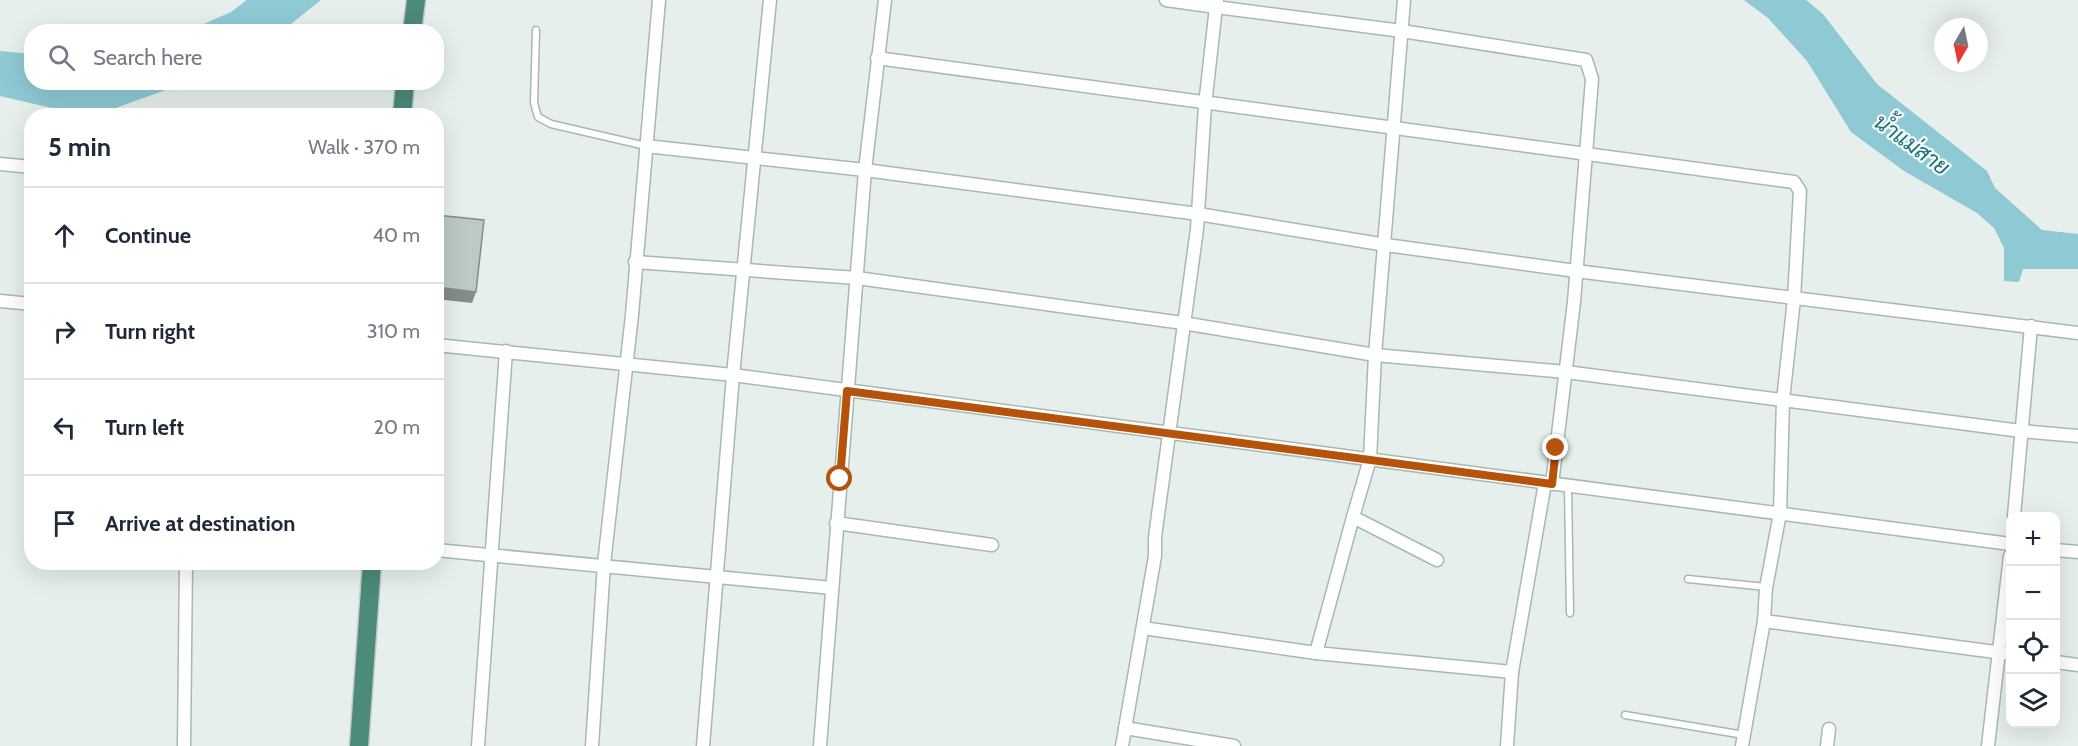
<!DOCTYPE html>
<html lang="en">
<head>
<meta charset="utf-8">
<style>
  :root { --surface:#fff; --page:#f2f2f3; --text:#1f2937; --muted:#747a83; --line:#e0e1e3 }
  body { margin:0; font-family:Cabin,Sarabun,sans-serif; background:var(--page); color:var(--text) }
  .controls { position:absolute; right:18px; bottom:18px; display:grid; overflow:hidden; border-radius:12px; box-shadow:0 6px 24px #0002 }
  .controls button { width:54px; height:54px; display:grid; place-items:center; padding:0; border:0; border-bottom:2px solid var(--line); background:var(--surface); color:var(--text); font:30px sans-serif }
  .compass { position:absolute; left:1934px; top:18px; width:54px; height:54px; border-radius:50%; background:var(--surface); box-shadow:0 6px 24px #0002; rotate:189deg }
  .stop { position:absolute; width:18px; height:18px; margin:-14px; border:4px solid #b45309; border-radius:50%; background:#fff }
  .stop.end { background:#b45309; border-color:#fff; box-shadow:0 2px 6px #0008 }
  .list { margin:0; padding:0; list-style:none }
  h2 { display:flex; justify-content:space-between; align-items:center; height:78px; margin:0; padding:0 24px; font-size:26px }
  h2 small { font-size:20px; font-weight:400; color:var(--muted) }
  .list li { display:grid; grid-template-columns:39px 1fr auto; gap:18px; align-items:center; box-sizing:border-box; height:96px; padding:0 24px; border-top:2px solid var(--line) }
  .list b { display:block; font-size:22px; white-space:nowrap }
  .list em { font-size:20px; font-style:normal; color:var(--muted) }
  .icon { flex:none; width:33px; height:33px; fill:none; stroke:currentColor; stroke-width:2; stroke-linecap:round; stroke-linejoin:round }
  .map { position:relative; flex:none; width:2078px; height:746px; overflow:hidden }
  .search { position:absolute; background:var(--surface); box-shadow:0 6px 24px #0002; left:24px; top:24px; width:420px; height:66px; display:flex; align-items:center; gap:15px; box-sizing:border-box; padding:0 21px; border-radius:24px; color:var(--muted); font-size:22px }
  .panel { position:absolute; background:var(--surface); box-shadow:0 6px 24px #0002; left:24px; top:108px; width:420px; height:462px; border-radius:24px }
  .map>svg:first-child { display:block }
</style>
</head>
<body>
<div class="map">
<svg width="2078" height="746" viewBox="0 0 2078 746">
  <rect width="100%" height="100%" fill="#e6efeb"/>
  <g fill="#8ec9d4">
    <path d="M247 0H321L282 31H188L231 12Z"/>
    <path d="M1744 0H1806L1823 14 1877 84 1987 171 1995 188 2042 230 2078 234V269H2023L2019 282 2004 281V248L1994 228 1977 213 1904 171 1851 132 1807 61 1768 18Z"/>
    <path d="M0 51 31 54 32 82 185 83 102 113 56 109 0 96Z"/>
  </g>
  <g fill="none" stroke-linecap="round" stroke-linejoin="round">
    <defs>
      <g id="service">
        <path d="M536 30 534 103 538 117 551 124 646 146"/>
        <path d="M1568 486 1570 613"/>
        <path d="M1688 579 1766 587"/>
        <path d="M1625 715 1744 735"/>
      </g>
      <g id="minor">
        <path d="M1217 0 1216 7 1402 31 1586 60 1592 79 1574 302 1552 484"/>
        <path d="M1404 0 1375 355 1370 459 1353 517 1437 560"/>
        <path d="M877 58C1183 102 1489 140 1794 182L1800 191 1794 299 1783 400 1780 513 1766 588 1764 621"/>
        <path d="M646 146 865 170 1198 214 1386 245 1576 271 2078 333"/>
        <path d="M0 164 32 167"/>
        <path d="M635 262 857 278 1183 323 1375 355 1566 372 2021 431 2078 436"/>
        <path d="M0 301 32 304"/>
        <path d="M436 345 733 375 2010 544"/>
        <path d="M2014 516 2031 326"/>
        <path d="M836 523 992 545"/>
        <path d="M436 550 832 588"/>
        <path d="M2056 550 2078 552"/>
        <path d="M1143 628 1316 653 1512 672"/>
        <path d="M1316 653 1353 517"/>
        <path d="M2056 662 2078 665"/>
        <path d="M1125 728 1234 746"/>
        <path d="M184 746 186 562"/>
        <path d="M478 746 506 351"/>
        <path d="M592 746 604 564 632 315 659 0"/>
        <path d="M703 746 733 375 770 0"/>
        <path d="M820 746 865 170 885 0"/>
        <path d="M1122 746 1155 556V537L1197 229 1205 105 1216 7 1166 0"/>
        <path d="M1507 746 1512 672 1545 483"/>
        <path d="M1742 746 1764 621 2010 654"/>
        <path d="M1827 746 1829 729"/>
        <path d="M1988 746 2010 556"/>
      </g>
      <g id="trunk">
        <path d="M412 32 416 0"/>
        <path d="M402 116 405 82"/>
        <path d="M359 746 372 562"/>
      </g>
    </defs>
    <use href="#service" stroke="#a8b8b2" stroke-width="9"/>
    <use href="#minor" stroke="#a8b8b2" stroke-width="15"/>
    <use href="#trunk" stroke="#c2cac8" stroke-width="21"/>
    <use href="#service" stroke="#fff" stroke-width="6"/>
    <use href="#minor" stroke="#fff" stroke-width="12"/>
    <use href="#trunk" stroke="#4c8a7c" stroke-width="18"/>
  </g>
  <path fill="#838d89" d="M436 287 476 292 472 303 436 299Z"/>
  <path fill="#bbcac4" stroke="#838d89" stroke-width="1.5" d="M436 215 484 220 476 292 436 287Z"/>
  <g fill="none" stroke-linecap="round" stroke-linejoin="round">
    <path stroke="#b45309" stroke-width="8" d="M840 479 847 391 1552 484 1556 448"/>
  </g>
  <g text-anchor="middle" stroke-width="4.5" stroke-linejoin="round" paint-order="stroke">
    <g font-size="22" font-style="italic" fill="#1c6f80" stroke="#f7fbf9">
      <text transform="translate(1912 144) rotate(36)" y="8">น้ำแม่สาย</text>
    </g>
  </g>
</svg>
<div class="controls">
<button>+</button>
<button>−</button>
<button><svg class="icon" aria-label="locate" viewBox="0 0 24 24"><circle cx="12" cy="12" r="6"/><path d="M12 2v4M12 18v4M2 12h4M18 12h4"/></svg></button>
<button><svg class="icon" aria-label="layers" viewBox="0 0 24 24"><path d="M12 4l9 5-9 5-9-5zM3 14l9 5 9-5"/></svg></button>
</div>
<svg class="compass" viewBox="-18 -18 36 36"><path d="M0-13l5 13h-10z" fill="#e53935"/><path d="M0 13l5-13h-10z" fill="#747a83"/></svg>
<div class="stop" style="left:840px;top:479px"></div>
<div class="stop end" style="left:1556px;top:448px"></div>
<div class="search"><svg class="icon" aria-label="search" viewBox="0 0 24 24"><circle cx="10" cy="10" r="6"/><path d="M15 15l6 6"/></svg>Search here</div>
<section class="panel">
<h2>5 min<small>Walk · 370 m</small></h2>
<ul class="list">
<li><svg class="icon" aria-label="ahead" viewBox="0 0 24 24"><path d="M12 20V5M6 11l6-6 6 6"/></svg><div><b>Continue</b></div><em>40 m</em></li>
<li><svg class="icon" aria-label="right" viewBox="0 0 24 24"><path d="M7 20v-9h11M14 6l5 5-5 5"/></svg><div><b>Turn right</b></div><em>310 m</em></li>
<li><svg class="icon" aria-label="left" viewBox="0 0 24 24"><path d="M17 20v-9H6M10 6l-5 5 5 5"/></svg><div><b>Turn left</b></div><em>20 m</em></li>
<li><svg class="icon" aria-label="arrive" viewBox="0 0 24 24"><path d="M6 21V4h12l-3 4 3 4H6"/></svg><div><b>Arrive at destination</b></div></li>
</ul>
</section>
</div>
</body>
</html>
